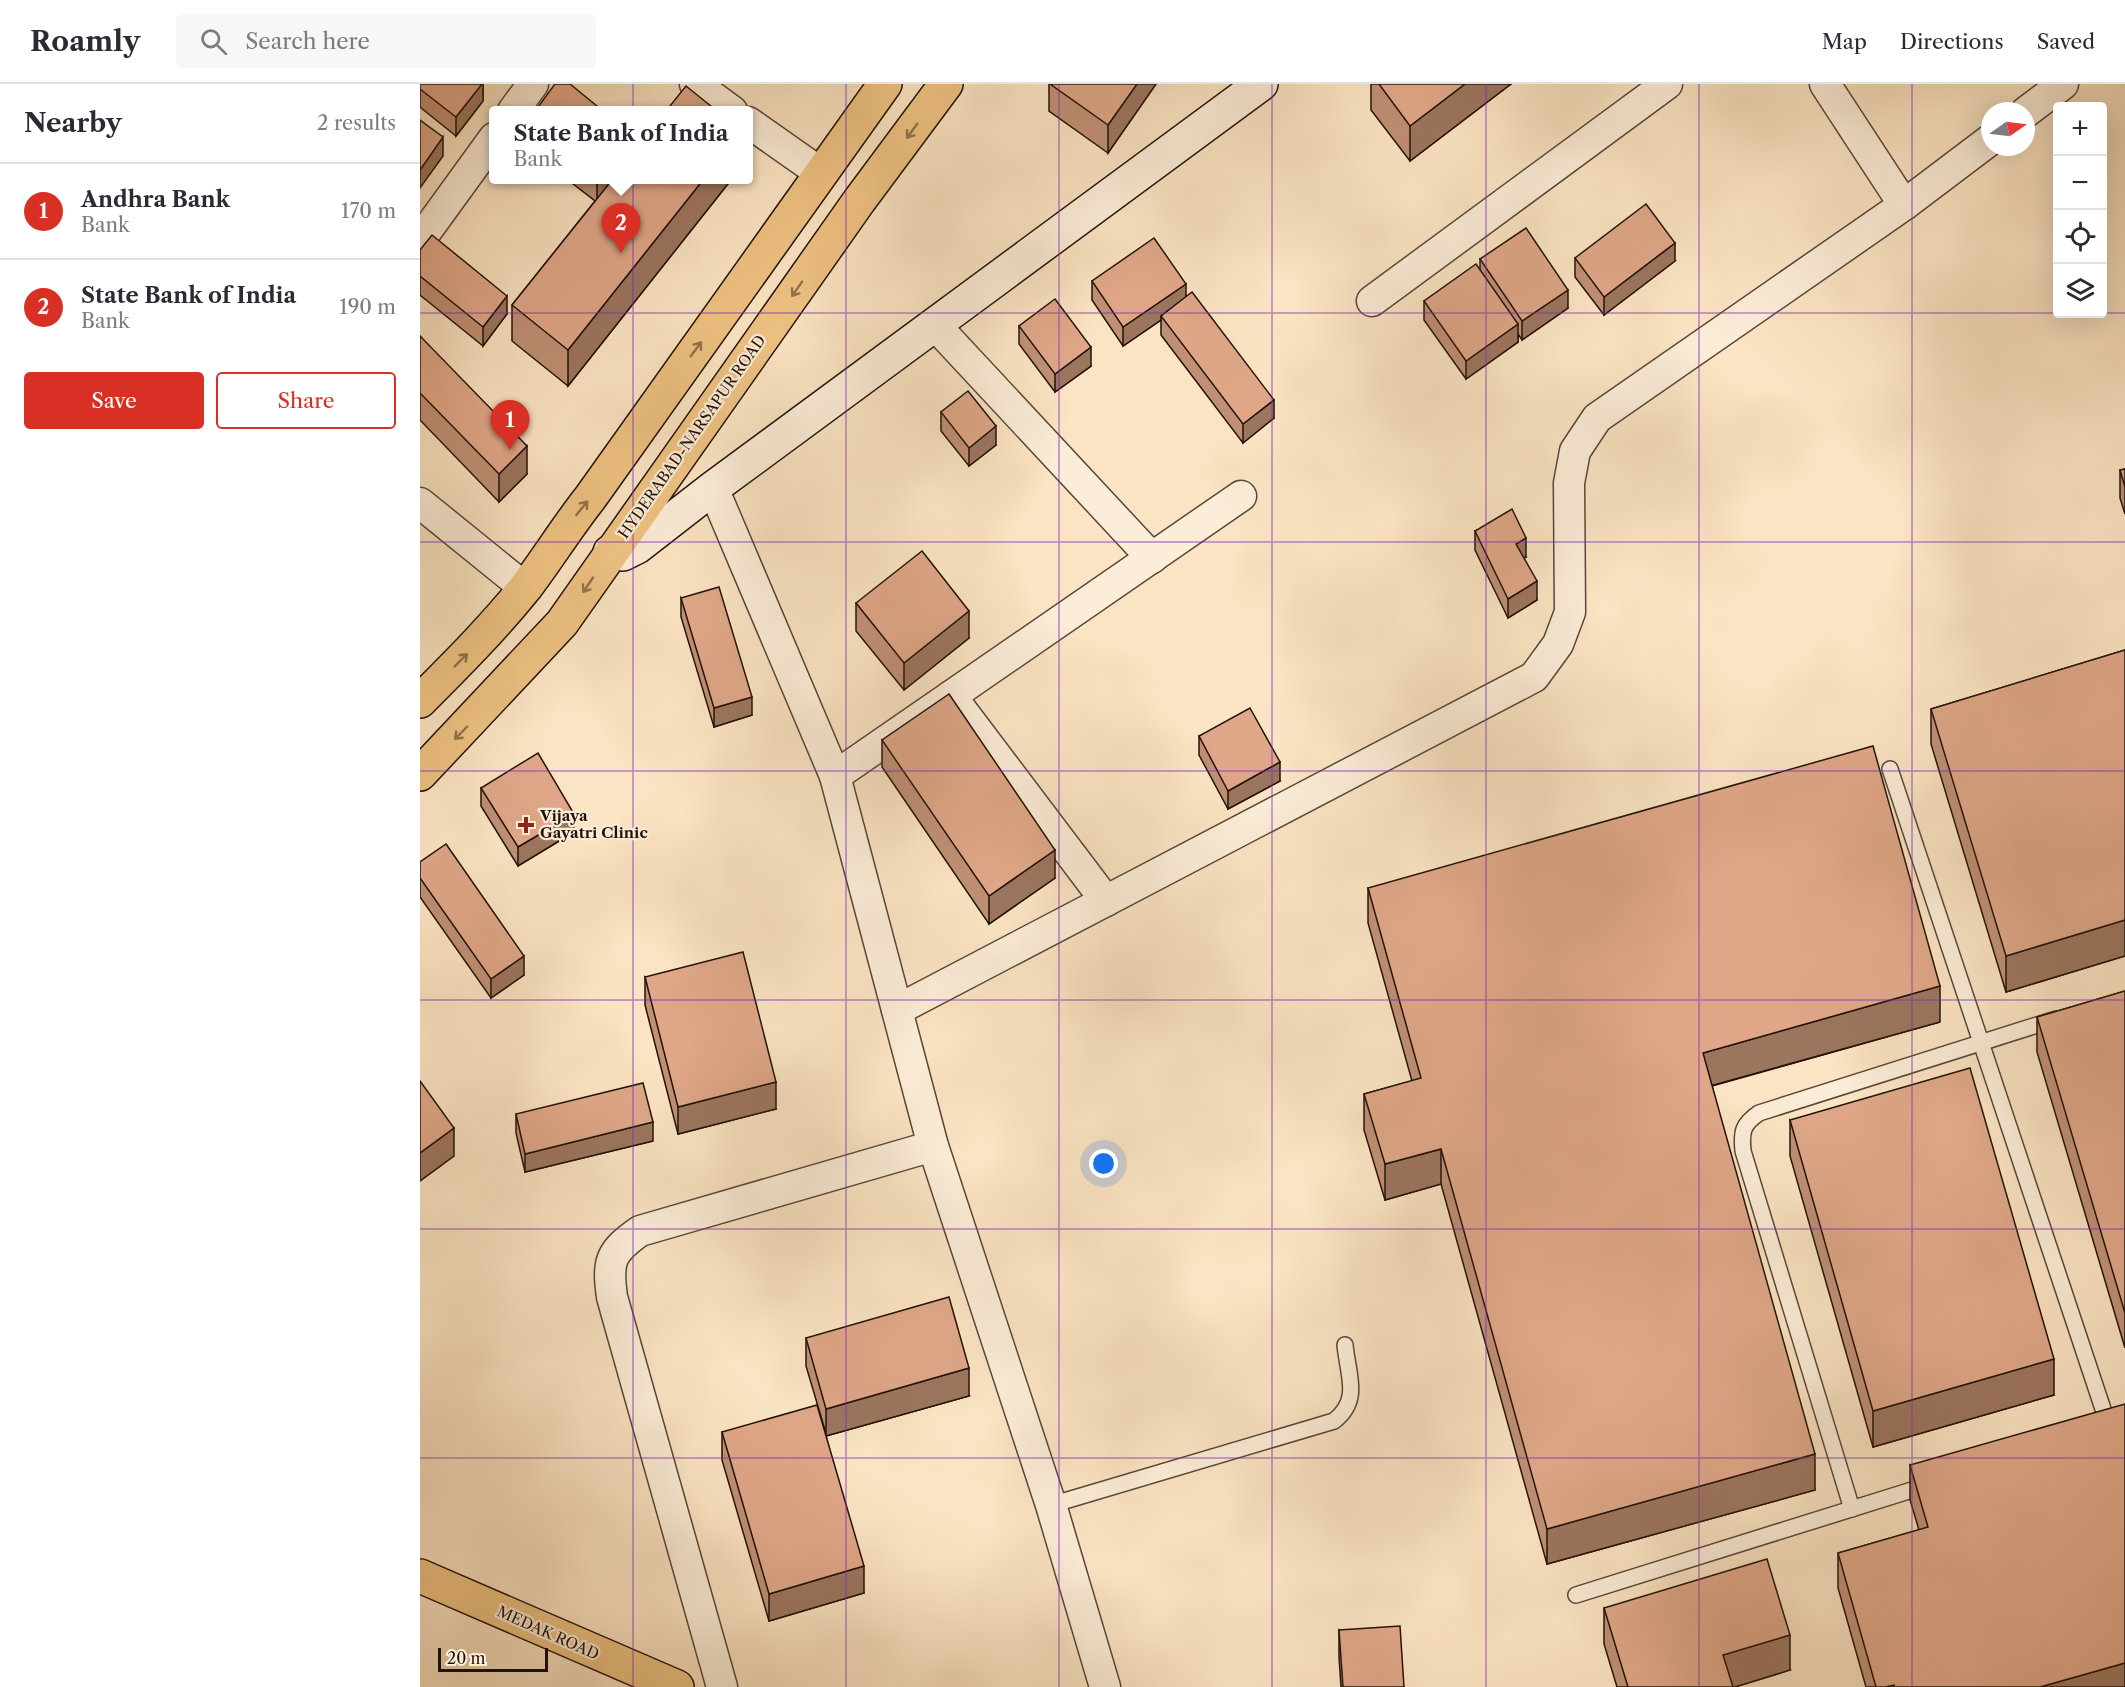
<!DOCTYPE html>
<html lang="en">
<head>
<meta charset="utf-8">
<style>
  :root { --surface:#fff; --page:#f7f7f7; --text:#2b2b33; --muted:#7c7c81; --line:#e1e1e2; --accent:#d93025 }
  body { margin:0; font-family:"Libre Caslon Text",serif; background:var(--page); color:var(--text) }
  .controls { position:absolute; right:18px; top:18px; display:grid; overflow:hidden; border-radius:6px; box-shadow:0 6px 24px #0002 }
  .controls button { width:54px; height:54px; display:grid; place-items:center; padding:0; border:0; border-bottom:2px solid var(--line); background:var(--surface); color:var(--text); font:30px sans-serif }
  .compass { position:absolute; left:1561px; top:18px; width:54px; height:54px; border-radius:50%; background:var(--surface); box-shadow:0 6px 24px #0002; rotate:76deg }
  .scale { position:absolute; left:18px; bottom:15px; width:110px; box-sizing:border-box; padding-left:6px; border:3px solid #22120a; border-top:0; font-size:16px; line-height:21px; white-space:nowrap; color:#22120a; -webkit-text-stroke:4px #fcedd8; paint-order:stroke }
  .you { position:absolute; left:684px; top:1080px; width:21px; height:21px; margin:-15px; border:4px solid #fff; border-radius:50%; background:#1a73e8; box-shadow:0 0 0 9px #1a73e833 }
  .badge { display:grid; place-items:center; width:39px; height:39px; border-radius:50%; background:var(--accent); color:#fff; font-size:20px; font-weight:700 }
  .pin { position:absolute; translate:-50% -50px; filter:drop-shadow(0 2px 3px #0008) }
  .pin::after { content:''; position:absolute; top:32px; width:21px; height:18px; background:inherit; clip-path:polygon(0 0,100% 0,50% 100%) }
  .popup { position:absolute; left:69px; top:22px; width:264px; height:78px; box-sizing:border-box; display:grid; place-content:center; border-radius:6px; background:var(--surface); filter:drop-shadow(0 2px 4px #0005); font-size:20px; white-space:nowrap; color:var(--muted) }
  .popup b { font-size:22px; color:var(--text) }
  .popup::after { content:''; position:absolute; left:50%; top:100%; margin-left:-12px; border:12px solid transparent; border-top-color:var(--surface) }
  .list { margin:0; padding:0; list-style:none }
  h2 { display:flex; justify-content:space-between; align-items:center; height:78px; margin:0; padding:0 24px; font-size:26px }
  h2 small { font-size:20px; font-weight:400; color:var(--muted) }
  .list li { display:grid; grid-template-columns:39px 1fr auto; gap:18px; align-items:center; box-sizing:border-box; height:96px; padding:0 24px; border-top:2px solid var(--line) }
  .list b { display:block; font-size:22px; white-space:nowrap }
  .list p { margin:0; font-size:20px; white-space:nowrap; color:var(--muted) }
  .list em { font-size:20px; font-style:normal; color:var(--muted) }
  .actions { display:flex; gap:12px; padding:18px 24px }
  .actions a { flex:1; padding:14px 0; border:2px solid var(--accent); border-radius:6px; text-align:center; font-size:21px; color:var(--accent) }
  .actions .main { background:var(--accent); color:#fff }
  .icon { flex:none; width:33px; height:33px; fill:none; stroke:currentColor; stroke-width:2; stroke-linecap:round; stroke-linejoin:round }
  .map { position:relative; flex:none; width:1705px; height:1603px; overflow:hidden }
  header { display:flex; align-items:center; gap:36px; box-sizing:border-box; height:84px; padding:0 30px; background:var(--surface); border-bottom:2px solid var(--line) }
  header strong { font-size:28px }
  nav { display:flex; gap:33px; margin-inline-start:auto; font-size:21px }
  .search { width:420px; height:54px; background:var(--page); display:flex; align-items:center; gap:15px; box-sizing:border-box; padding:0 21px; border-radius:6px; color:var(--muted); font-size:22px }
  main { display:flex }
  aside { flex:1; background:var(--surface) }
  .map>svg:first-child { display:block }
</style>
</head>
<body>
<header>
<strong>Roamly</strong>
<div class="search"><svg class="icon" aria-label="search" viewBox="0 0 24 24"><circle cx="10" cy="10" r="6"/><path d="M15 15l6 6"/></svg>Search here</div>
<nav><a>Map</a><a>Directions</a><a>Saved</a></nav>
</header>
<main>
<aside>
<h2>Nearby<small>2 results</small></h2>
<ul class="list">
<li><span class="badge">1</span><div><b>Andhra Bank</b><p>Bank</p></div><em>170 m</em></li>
<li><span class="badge">2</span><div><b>State Bank of India</b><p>Bank</p></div><em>190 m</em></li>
</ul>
<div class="actions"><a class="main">Save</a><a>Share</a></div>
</aside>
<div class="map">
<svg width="1705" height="1603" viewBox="0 0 1705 1603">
  <rect width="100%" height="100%" fill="#fbe4c3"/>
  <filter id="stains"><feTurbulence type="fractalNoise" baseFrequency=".00333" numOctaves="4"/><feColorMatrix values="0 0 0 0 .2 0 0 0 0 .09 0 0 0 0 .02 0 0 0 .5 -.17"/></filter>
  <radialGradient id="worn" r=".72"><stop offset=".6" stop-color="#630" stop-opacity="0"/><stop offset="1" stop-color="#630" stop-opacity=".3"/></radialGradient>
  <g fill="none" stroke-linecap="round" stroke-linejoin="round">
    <defs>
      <g id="lane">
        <path d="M1470 685 1689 1343"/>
        <path d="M631 1421 914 1337C941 1316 928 1292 925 1261"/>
        <path d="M1432 1425 1323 1067C1321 1047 1323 1040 1339 1029L1636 935"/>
        <path d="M1156 1511 1508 1401"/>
      </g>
      <g id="street">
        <path d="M275 0 312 27"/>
        <path d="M1405 0 1484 121"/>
        <path d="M93 27 113 0"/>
        <path d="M1606 28 1643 0"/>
        <path d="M328 38 402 90"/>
        <path d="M0 156 74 54"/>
        <path d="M952 217 1247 0"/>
        <path d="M515 241 732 474"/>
        <path d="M293 404 415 692 513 1062 631 1421 685 1603"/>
        <path d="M0 419 105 504"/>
        <path d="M531 612 686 817"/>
        <path d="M415 692 821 412"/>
        <path d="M477 926 1114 593 1138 560 1150 528 1149 399 1155 367 1177 334 1484 121 1570 56"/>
        <path d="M302 1603 192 1213C187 1177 190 1168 220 1147L513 1062"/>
      </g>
      <path id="secondary" d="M190 468 203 470 217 463 293 404 841 0"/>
      <g id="primary">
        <path d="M0 617C37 580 73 544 106 503 128 474 147 443 170 414L465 0"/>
        <path d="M0 690 142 539 439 117 526 0"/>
        <path d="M0 1492 257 1603"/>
      </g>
    </defs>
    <use href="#lane" stroke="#584638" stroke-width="18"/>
    <use href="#street" stroke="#584638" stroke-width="33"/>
    <use href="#secondary" stroke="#22120a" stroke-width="36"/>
    <use href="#primary" stroke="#22120a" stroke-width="36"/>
    <use href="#lane" stroke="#fcedd8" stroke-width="15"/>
    <use href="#street" stroke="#fcedd8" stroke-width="30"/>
    <use href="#secondary" stroke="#fcedd8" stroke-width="33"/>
    <use href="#primary" stroke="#eec282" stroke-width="33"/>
  </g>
  <g fill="#c09075" stroke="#22120a" stroke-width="1.5">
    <path d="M0 0H63V17L36 52 0 23Z"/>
    <path d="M629 0H736L688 69 629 27Z"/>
    <path d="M951 0H1091L990 77 951 26Z"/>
    <path d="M148 96H311L148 302 92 257V221L175 117Z"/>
    <path d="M0 166 87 230 63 262 0 211Z"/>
    <path d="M1155 174 1255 177 1184 231 1155 193Z"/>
    <path d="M1060 175 1148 224 1102 256 1098 250V258L1046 295 1004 236V217L1060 185Z"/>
    <path d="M672 197 766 212 854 334 823 359 741 251V236L703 262 672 216Z"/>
    <path d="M599 242 671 282 635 308 599 260Z"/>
    <path d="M0 252 107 390 79 418 0 336Z"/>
    <path d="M521 328 576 361 549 382 521 347Z"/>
    <path d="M1705 385V430L1700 414V386Z"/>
    <path d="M1055 447 1106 473 1104 474 1117 516 1088 534 1055 466Z"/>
    <path d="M261 514 332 631 294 643 261 533Z"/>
    <path d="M436 519 549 554 484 606 436 547Z"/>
    <path d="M1705 566V872L1586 908 1511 660V625Z"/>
    <path d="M779 652 860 697 808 725 779 671Z"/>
    <path d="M462 656 635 794 569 840 462 683Z"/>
    <path d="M61 704 154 748 98 782 61 722Z"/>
    <path d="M0 778 104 891 71 914 0 813Z"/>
    <path d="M948 804 1520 938 1292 1002 1395 1406 1127 1480 1021 1100 965 1116 944 1046V1010L992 997 948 839Z"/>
    <path d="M225 893 356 1025 258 1050 225 921Z"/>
    <path d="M1705 907V1264L1617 968V933Z"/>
    <path d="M96 1030 233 1057 105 1088 96 1049Z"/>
    <path d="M1370 1036 1634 1311 1453 1363 1370 1072Z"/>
    <path d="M386 1254 549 1312 406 1352 444 1509 349 1537 302 1376V1348L405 1346 386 1282Z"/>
    <path d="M1490 1381 1705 1603H1446L1418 1504V1469L1499 1446 1490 1416Z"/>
    <path d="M1184 1524 1370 1586 1315 1603H1197L1184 1560Z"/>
    <path d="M919 1546 984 1603H921L919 1573Z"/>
  </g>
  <g fill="#9c755f" stroke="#22120a" stroke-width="1.5">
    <path d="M62 0H63V17L36 52V33Z"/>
    <path d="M717 0H736L688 69V41Z"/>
    <path d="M1045 0H1091L990 77V42Z"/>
    <path d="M23 53V72L0 104V86Z"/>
    <path d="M180 96H194L177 118V100Z"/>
    <path d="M283 96H311L148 302V266Z"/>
    <path d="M1255 159V177L1184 231V213Z"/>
    <path d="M766 200V218L741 232V236L703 262V243Z"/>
    <path d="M1148 206V224L1102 256V237Z"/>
    <path d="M87 212V230L63 262V243Z"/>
    <path d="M1098 240V258L1046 295V277Z"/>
    <path d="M671 263V282L635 308V290Z"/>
    <path d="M854 316V334L823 359V340Z"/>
    <path d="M576 342V361L549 382V364Z"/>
    <path d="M107 362V390L79 418V390Z"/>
    <path d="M1106 454V473L1096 479V460Z"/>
    <path d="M1117 497V516L1088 534V515Z"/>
    <path d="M549 527V554L484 606V579Z"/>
    <path d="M332 613V631L294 643V624Z"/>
    <path d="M860 678V697L808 725V707Z"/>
    <path d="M154 730V748L98 782V763Z"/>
    <path d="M635 766V794L569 840V812Z"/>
    <path d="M1705 836V872L1586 908V872Z"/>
    <path d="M104 872V891L71 914V895Z"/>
    <path d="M1520 902V938L1283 1004V969Z"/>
    <path d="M356 998V1025L258 1050V1023Z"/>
    <path d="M233 1038V1057L105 1088V1070Z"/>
    <path d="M34 1044V1072L0 1097V1069Z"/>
    <path d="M1021 1065V1100L965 1116V1080Z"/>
    <path d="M1634 1275V1311L1453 1363V1327Z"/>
    <path d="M549 1284V1312L406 1352V1325Z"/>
    <path d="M1395 1370V1406L1127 1480V1445Z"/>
    <path d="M444 1482V1509L349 1537V1510Z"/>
    <path d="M1370 1551V1586L1315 1603H1303V1571Z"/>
    <path d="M1705 1579V1603H1620Z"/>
  </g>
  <g fill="#dfa788" stroke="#22120a" stroke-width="1.5">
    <path d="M0 0H62L36 33 0 5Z"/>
    <path d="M135 0H150L183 27H115Z"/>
    <path d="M630 0H717L688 41Z"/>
    <path d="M959 0H1045L990 42Z"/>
    <path d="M266 2 297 27H246Z"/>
    <path d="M0 36 23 53 0 86Z"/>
    <path d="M171 96H180L177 100Z"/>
    <path d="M192 96H283L148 266 92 221Z"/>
    <path d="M1226 120 1255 159 1184 213 1155 174Z"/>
    <path d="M1106 144 1148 206 1102 237 1060 175Z"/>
    <path d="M12 151 87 212 63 243 0 192V166Z"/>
    <path d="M734 154 766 200 703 243 672 197Z"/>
    <path d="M1056 180 1098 240 1046 277 1004 217Z"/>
    <path d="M772 208 854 316 823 340 741 232Z"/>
    <path d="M635 215 671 263 635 290 599 242Z"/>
    <path d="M0 252 107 362 79 390 0 309Z"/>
    <path d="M548 307 576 342 549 364 521 328Z"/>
    <path d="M1705 385V403L1700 386Z"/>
    <path d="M1092 425 1106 454 1096 460 1117 497 1088 515 1055 447Z"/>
    <path d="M502 467 549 527 484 579 436 519Z"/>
    <path d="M299 503 332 613 294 624 261 514Z"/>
    <path d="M1705 566V836L1586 872 1511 625Z"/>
    <path d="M529 610 635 766 569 812 462 656Z"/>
    <path d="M830 624 860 678 808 707 779 652Z"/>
    <path d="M1453 662 1520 902 1283 969 1395 1370 1127 1445 1021 1065 965 1080 944 1010 1001 994 948 804Z"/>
    <path d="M118 669 154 730 98 763 61 704Z"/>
    <path d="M26 760 104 872 71 895 0 794V778Z"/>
    <path d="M323 868 356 998 258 1023 225 893Z"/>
    <path d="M1705 907V1229L1617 933Z"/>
    <path d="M1550 984 1634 1275 1453 1327 1370 1036Z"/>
    <path d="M0 997 34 1044 0 1069Z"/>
    <path d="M223 999 233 1038 105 1070 96 1030Z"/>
    <path d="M529 1213 549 1284 406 1325 386 1254Z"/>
    <path d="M1705 1320V1579L1620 1603H1475L1474 1601 1465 1603H1456L1418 1469 1508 1443 1490 1381Z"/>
    <path d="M397 1321 444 1482 349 1510 302 1348Z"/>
    <path d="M1347 1475 1370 1551 1303 1571 1313 1603H1208L1184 1524Z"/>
    <path d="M980 1542 984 1603H923L919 1546Z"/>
  </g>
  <defs><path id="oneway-shaft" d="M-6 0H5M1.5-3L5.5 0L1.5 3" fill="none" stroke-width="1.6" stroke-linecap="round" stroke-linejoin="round" transform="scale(1.5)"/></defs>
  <g stroke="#92734c">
    <use href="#oneway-shaft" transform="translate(492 47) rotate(126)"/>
    <use href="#oneway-shaft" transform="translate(377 205) rotate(125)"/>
    <use href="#oneway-shaft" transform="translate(276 265) rotate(-54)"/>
    <use href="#oneway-shaft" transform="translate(162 424) rotate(-51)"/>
    <use href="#oneway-shaft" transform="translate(168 501) rotate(124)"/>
    <use href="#oneway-shaft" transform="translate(41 576) rotate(-45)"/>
    <use href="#oneway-shaft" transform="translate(41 649) rotate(134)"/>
  </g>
  <path fill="none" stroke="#7b2cbf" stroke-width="1.5" stroke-opacity="0.55" d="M213 0V1603M426 0V1603M639 0V1603M852 0V1603M1066 0V1603M1279 0V1603M1492 0V1603M0 229H1638M1682 229H1705M0 458H1705M0 687H1705M0 916H1705M0 1145H1705M0 1374H1705"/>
  <path fill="#8f2418" stroke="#fcedd8" stroke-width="2" d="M103 732h6v6h6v6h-6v6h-6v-6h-6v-6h6z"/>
  <g text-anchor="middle" stroke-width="4.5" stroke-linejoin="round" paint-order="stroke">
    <g font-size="15" fill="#22120a" stroke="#fcedd8">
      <text transform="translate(272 353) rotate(-55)" y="5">HYDERABAD-NARSAPUR ROAD</text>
      <text transform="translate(128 1549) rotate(24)" y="5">MEDAK ROAD</text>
    </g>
    <g font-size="15" font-weight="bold" fill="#22120a" stroke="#fcedd8" text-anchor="start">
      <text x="120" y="737">Vijaya<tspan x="120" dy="17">Gayatri Clinic</tspan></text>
    </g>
  </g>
  <rect width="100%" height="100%" filter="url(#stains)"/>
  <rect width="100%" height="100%" fill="url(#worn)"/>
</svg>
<div class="controls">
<button>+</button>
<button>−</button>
<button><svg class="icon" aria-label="locate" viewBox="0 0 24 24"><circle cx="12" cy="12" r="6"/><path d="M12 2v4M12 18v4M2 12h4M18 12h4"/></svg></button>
<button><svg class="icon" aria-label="layers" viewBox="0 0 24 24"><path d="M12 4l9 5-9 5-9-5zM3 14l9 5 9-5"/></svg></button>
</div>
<svg class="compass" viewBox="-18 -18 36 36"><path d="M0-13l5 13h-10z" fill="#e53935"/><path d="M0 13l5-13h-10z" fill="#7c7c81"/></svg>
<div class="scale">20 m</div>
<div class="you"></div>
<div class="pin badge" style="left:90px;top:366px">1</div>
<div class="pin badge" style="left:201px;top:169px">2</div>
<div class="popup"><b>State Bank of India</b>Bank</div>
</div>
</main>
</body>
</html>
